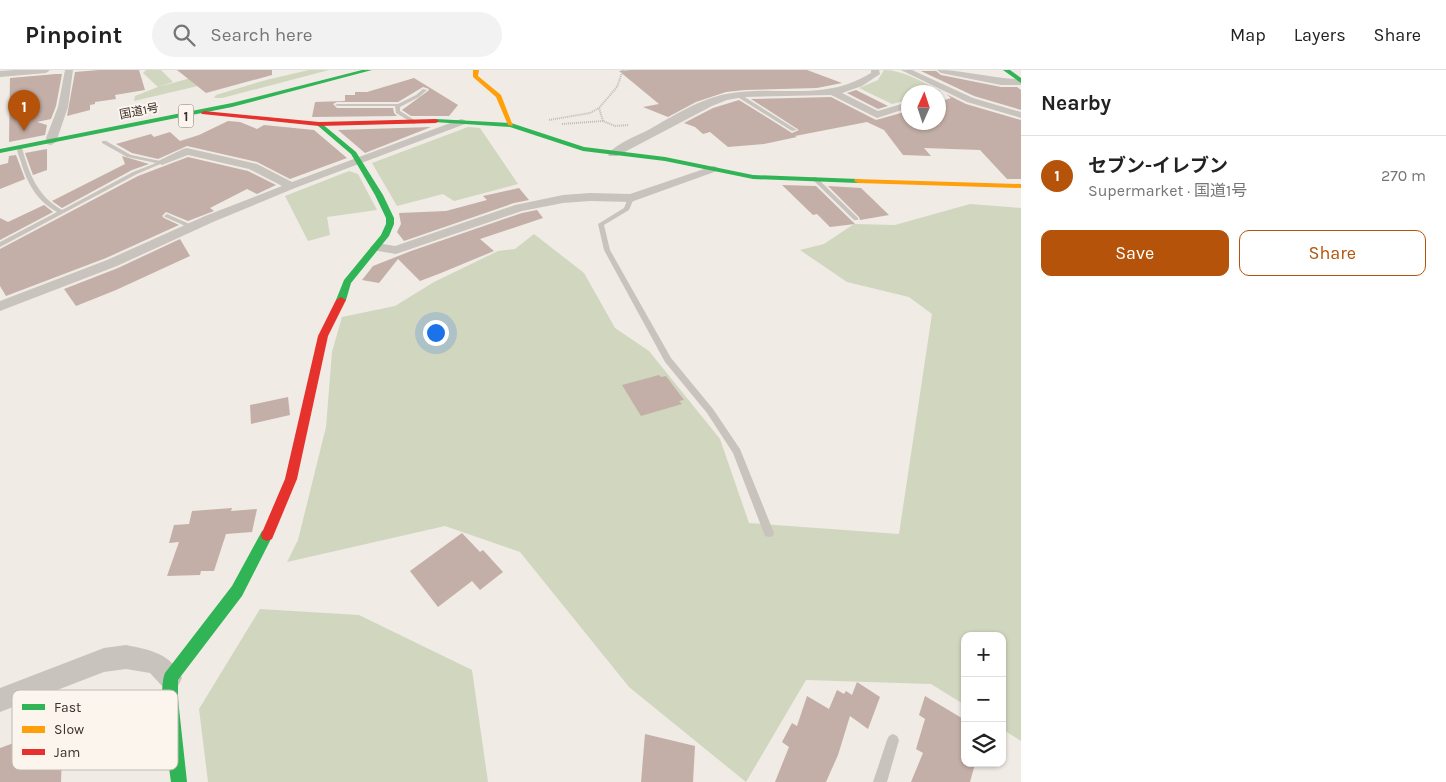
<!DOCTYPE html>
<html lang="en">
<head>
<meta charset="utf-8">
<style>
  :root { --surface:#fff; --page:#f2f2f2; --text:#222; --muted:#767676; --line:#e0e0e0; --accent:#b45309 }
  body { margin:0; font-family:Karla,"Noto Sans JP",sans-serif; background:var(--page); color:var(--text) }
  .controls { position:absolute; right:15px; bottom:15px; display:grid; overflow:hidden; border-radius:10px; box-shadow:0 1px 4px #0004 }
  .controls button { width:45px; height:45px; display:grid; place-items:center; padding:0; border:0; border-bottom:1px solid var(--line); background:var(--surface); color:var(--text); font:25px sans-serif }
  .compass { position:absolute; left:901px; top:15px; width:45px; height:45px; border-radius:50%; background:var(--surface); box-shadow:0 1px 4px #0004; rotate:3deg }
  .you { position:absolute; left:435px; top:262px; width:18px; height:18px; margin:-12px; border:4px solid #fff; border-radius:50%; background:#1a73e8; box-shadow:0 0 0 8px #1a73e833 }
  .badge { display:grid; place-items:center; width:32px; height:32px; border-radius:50%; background:var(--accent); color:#fff; font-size:16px; font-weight:700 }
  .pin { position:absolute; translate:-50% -41px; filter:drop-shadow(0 1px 2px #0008) }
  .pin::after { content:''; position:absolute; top:26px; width:18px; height:15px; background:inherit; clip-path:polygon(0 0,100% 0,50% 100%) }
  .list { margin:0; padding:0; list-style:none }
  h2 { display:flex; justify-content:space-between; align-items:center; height:65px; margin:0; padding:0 20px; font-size:21px }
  h2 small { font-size:16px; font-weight:400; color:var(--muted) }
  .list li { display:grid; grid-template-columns:32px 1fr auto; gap:15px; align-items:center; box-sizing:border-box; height:80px; padding:0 20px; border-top:1px solid var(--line) }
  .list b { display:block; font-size:19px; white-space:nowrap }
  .list p { margin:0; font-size:16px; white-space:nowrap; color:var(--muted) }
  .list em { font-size:16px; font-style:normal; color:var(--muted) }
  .actions { display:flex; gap:10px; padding:15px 20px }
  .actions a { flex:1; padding:11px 0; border:1px solid var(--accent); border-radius:10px; text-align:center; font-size:18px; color:var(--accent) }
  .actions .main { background:var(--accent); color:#fff }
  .icon { flex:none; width:28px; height:28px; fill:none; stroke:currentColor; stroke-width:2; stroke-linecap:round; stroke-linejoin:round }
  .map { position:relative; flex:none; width:1021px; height:712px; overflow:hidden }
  header { display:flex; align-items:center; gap:30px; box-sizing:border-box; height:70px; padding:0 25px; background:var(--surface); border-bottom:1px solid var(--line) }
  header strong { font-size:24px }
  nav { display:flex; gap:28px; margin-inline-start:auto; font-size:18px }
  .search { width:350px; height:45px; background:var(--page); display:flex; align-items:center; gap:12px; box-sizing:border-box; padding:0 18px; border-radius:28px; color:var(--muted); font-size:19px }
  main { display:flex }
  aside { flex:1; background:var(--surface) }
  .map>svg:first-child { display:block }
</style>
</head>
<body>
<header>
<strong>Pinpoint</strong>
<div class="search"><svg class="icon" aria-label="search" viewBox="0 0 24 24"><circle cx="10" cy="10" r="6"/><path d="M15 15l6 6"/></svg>Search here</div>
<nav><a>Map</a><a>Layers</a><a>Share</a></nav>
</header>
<main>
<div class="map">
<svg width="1021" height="712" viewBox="0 0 1021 712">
  <rect width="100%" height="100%" fill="#f0ebe5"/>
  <g fill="#d1d6bf">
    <path d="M146 0H161L173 12 158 17 220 0 219 11 134 31 135 26 158 17 143 3Z"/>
    <path d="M309 0H329L222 28H214L216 25 266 10Z"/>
    <path d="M884 0C904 0 923 13 941 21L908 22V30L892 34 859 18 878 10Z"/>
    <path d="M468 57 480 58 518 114 454 131 443 124 397 136 372 93Z"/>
    <path d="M349 101 358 104 377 140 327 147 330 165 308 171 285 126Z"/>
    <path d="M970 134 1021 138V671L1002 659V566H965V635L931 614 806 610 746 712 629 617 520 482 445 456 287 492 298 470 326 357 332 282 342 247 395 236 434 212 498 181 515 179 534 164 584 203 615 258 649 281 720 369 749 453 899 464 932 244 909 227 847 212 800 180 824 174 854 154 895 155Z"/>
    <path d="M260 539 359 545 472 600 488 712H208L199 639Z"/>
  </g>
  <g fill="#c3afa7">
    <path d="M99 0H139L145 20 115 25 116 29 95 32V34L90 35V40L67 46 75 2Z"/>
    <path d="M177 0H272V5L206 23Z"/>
    <path d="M631 0H807L842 13 817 18 745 20 726 22 696 32 668 47 643 37 659 34 619 1Z"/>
    <path d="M921 1H936L941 5 1001 17H1017L1021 20V40L974 26Z"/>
    <path d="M56 4H62L56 36 51 49 37 52 47 55 45 65 9 72 10 8Z"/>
    <path d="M414 8 458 35 449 46H411L402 40 428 21 429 19 423 17 398 32H337L333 34 337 38H393L394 43 397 46 312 47 315 32 345 31V25H355V22H367Z"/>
    <path d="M856 20 888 36 878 39 847 23Z"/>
    <path d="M946 24 966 34 1021 50V109H1007L980 80 924 78 931 86 903 85 884 60 867 52 795 66 797 67 764 74 728 77 710 62 703 64 695 57 684 53 713 38 739 30 792 63 799 60 751 29 831 27 876 50 908 41V52H938V32L951 28Z"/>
    <path d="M228 51 240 52 257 59 264 55 314 60 347 88 290 109 257 92 187 76 158 89 132 83 116 74 151 64 154 67 170 62 180 71 199 65Z"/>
    <path d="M431 57 365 83 338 60Z"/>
    <path d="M47 79V100L33 105 25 83Z"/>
    <path d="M16 85 25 109 0 119V95L8 93 9 86Z"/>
    <path d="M122 86 149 94 132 100 62 138 52 131 125 94Z"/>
    <path d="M188 87 248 101 276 115 257 124 247 119 210 138 214 141 188 151 166 142 162 146 164 148 179 155 106 188 6 226 0 216V179L138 106Z"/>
    <path d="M782 115 816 116 855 154 830 157 817 144 813 145Z"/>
    <path d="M828 116 861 118 889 145 860 150 859 147Z"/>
    <path d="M519 118 529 130 514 133 404 171 397 162 401 154 399 143 446 141 487 130 483 126Z"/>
    <path d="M44 135 53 142 0 170V148L8 152Z"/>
    <path d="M537 140 543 148 480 169 494 181 441 203 420 211 398 189 379 213 362 210 373 196 411 181 522 143Z"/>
    <path d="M180 169 190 186 116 220 76 236 64 219 118 198Z"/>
    <path d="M659 305 661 307 666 306 684 330 679 331 682 334 641 346 622 315Z"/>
    <path d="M288 327 290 345 251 354 250 335Z"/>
    <path d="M232 438 231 441 257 439 252 462 226 464 214 501H201L200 505 167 506 179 472 169 473 174 455 189 454 192 441Z"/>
    <path d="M462 463 480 482 483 480 503 502 480 520 472 511 438 537 410 501Z"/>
    <path d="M857 612 880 627 868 659 850 646 838 685 826 712H775L789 677 782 672 792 653 797 656 807 626 829 639 837 620 844 624 846 621 852 625Z"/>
    <path d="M925 626 965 650V693L975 694 970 712H911L923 683 916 679 925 649 919 645Z"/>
    <path d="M80 649V678L62 684 61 712H0V678Z"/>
    <path d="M645 664 695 676 693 712H641Z"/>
  </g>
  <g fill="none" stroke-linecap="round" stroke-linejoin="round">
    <g stroke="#c2bbb6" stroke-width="2" stroke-dasharray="1 1" stroke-linecap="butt">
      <path d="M549 50 590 43 599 38"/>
      <path d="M603 51 599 38 617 17 623 0"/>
      <path d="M562 54 603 51 615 56 629 55"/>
    </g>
    <g fill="#c9c3be" fill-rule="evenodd">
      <path d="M423 19 427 20 419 27 400 37V41L416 51 417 52 414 54 396 43 395 36H337L335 35 337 34H398L416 25Z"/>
      <path d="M736 24H740L797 60 792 61 736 26Z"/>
      <path d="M102 71H106L131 85 165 92 137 104 0 177V172L57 142C37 131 27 113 21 92 19 87 17 82 17 77L22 78C29 103 37 126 62 140L133 102 156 93 127 87 102 73Z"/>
      <path d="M812 107H816L858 148V150H854L812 109Z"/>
      <path d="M631 126 634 128 629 140 604 155 610 180 671 288 713 339 740 379 774 463 773 466 769 467 765 466 733 383 707 343 665 292 604 180 598 154 624 138 628 128Z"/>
      <path d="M167 144 194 156 195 157 190 158 165 147 164 146Z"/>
      <path d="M893 664 897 666 899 670 887 712H873L887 670 889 666Z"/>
    </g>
    <g fill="#c9c3be" fill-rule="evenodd">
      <path d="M15 0H50L46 3 0 7V1Z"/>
      <path d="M65 0H73L68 37 56 72 51 75 47 74 46 68 58 37Z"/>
      <path d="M871 0H879L880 4 862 16 842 23 878 41 908 32V38L877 48 831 25 744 27 727 30 712 36 617 86H609L608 84C617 73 637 66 650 59 673 46 700 29 726 24 778 14 822 33 871 3Z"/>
      <path d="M901 0H912L973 28 1021 42V48L967 32Z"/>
      <path d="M937 0C965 0 992 9 1021 9V15H1001L941 3Z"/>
      <path d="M461 49 465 50V54L295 118 213 152 117 196 0 241V231L107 190 205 146 282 116 249 99 188 85 162 95 156 92 183 79 187 78 257 94 292 112Z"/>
      <path d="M713 96 717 97 719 99 717 101 631 132 590 131 563 133 522 141 396 184 372 180 370 177 377 173 395 176 515 135 563 125 590 123 630 124Z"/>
      <path d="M126 575C150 580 171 583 182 608L178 616 170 620 162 616 150 603 126 599 104 602 0 642V618L104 578Z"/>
    </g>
    <g fill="#30b455" fill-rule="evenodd">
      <path d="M362 0H372L232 37 0 83V79L232 33Z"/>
      <path d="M1003 0H1010L1021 8V13Z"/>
      <path d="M436 49 511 53 584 77 665 87 753 105 858 109 862 111 858 113 753 109 665 91 583 81 510 57 434 52 433 51Z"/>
      <path d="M317 53H321L356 82 383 125 394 148V154L389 166 351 213 346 230 341 233 336 230 344 210 381 165 386 154V148L375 125 351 84 317 55Z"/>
      <path d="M267 459 272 461 273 465 242 526 178 610V629L187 712H171C168 689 157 621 165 603L232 516 262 461Z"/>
    </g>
    <g fill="#ff9f0a" fill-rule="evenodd">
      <path d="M473 0H479L478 6 501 25 513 56 508 55 496 27 473 7Z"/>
      <path d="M855 109 1021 114V118L858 113 854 111Z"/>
    </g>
    <g fill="#e5322d" fill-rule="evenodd">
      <path d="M204 41 319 52 436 49 439 51 436 53 319 56 202 44 201 43Z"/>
      <path d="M341 227 346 230 328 266 297 409 272 469 267 471 262 469 261 465 285 409 318 266 336 230Z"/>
    </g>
  </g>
  <g text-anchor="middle" stroke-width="4" stroke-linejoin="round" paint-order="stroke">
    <g font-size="12" fill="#3b302b" stroke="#fbf5ee">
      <text transform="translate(139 41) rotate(-11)" y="4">国道1号</text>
    </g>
    <rect fill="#fbf5ee" stroke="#756b66" stroke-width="1" x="178.5" y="34.5" width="15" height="23" rx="4"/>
    <g font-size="14" font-weight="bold" fill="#3b302b">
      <text x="186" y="51">1</text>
    </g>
  </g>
  <rect x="12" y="620" width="166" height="80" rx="8" fill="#fbf5ee" stroke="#c1bab4" stroke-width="1"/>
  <rect x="22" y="634" width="23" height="6" fill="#30b455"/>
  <rect x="22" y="656" width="23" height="7" fill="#ff9f0a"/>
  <rect x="22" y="679" width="23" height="6" fill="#e5322d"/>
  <g font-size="14" fill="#3b302b">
    <text x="54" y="642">Fast</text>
    <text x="54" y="664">Slow</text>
    <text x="54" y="687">Jam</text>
  </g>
</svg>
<div class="controls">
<button>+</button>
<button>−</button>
<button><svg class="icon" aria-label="layers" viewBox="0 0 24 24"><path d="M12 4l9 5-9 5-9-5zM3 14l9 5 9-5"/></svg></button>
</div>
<svg class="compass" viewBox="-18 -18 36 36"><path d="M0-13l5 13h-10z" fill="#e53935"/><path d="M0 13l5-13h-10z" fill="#767676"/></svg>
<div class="you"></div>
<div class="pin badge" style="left:24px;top:61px">1</div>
</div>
<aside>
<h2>Nearby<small></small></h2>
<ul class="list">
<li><span class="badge">1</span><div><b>セブン-イレブン</b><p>Supermarket · 国道1号</p></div><em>270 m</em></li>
</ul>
<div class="actions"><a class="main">Save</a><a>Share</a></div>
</aside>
</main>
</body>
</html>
